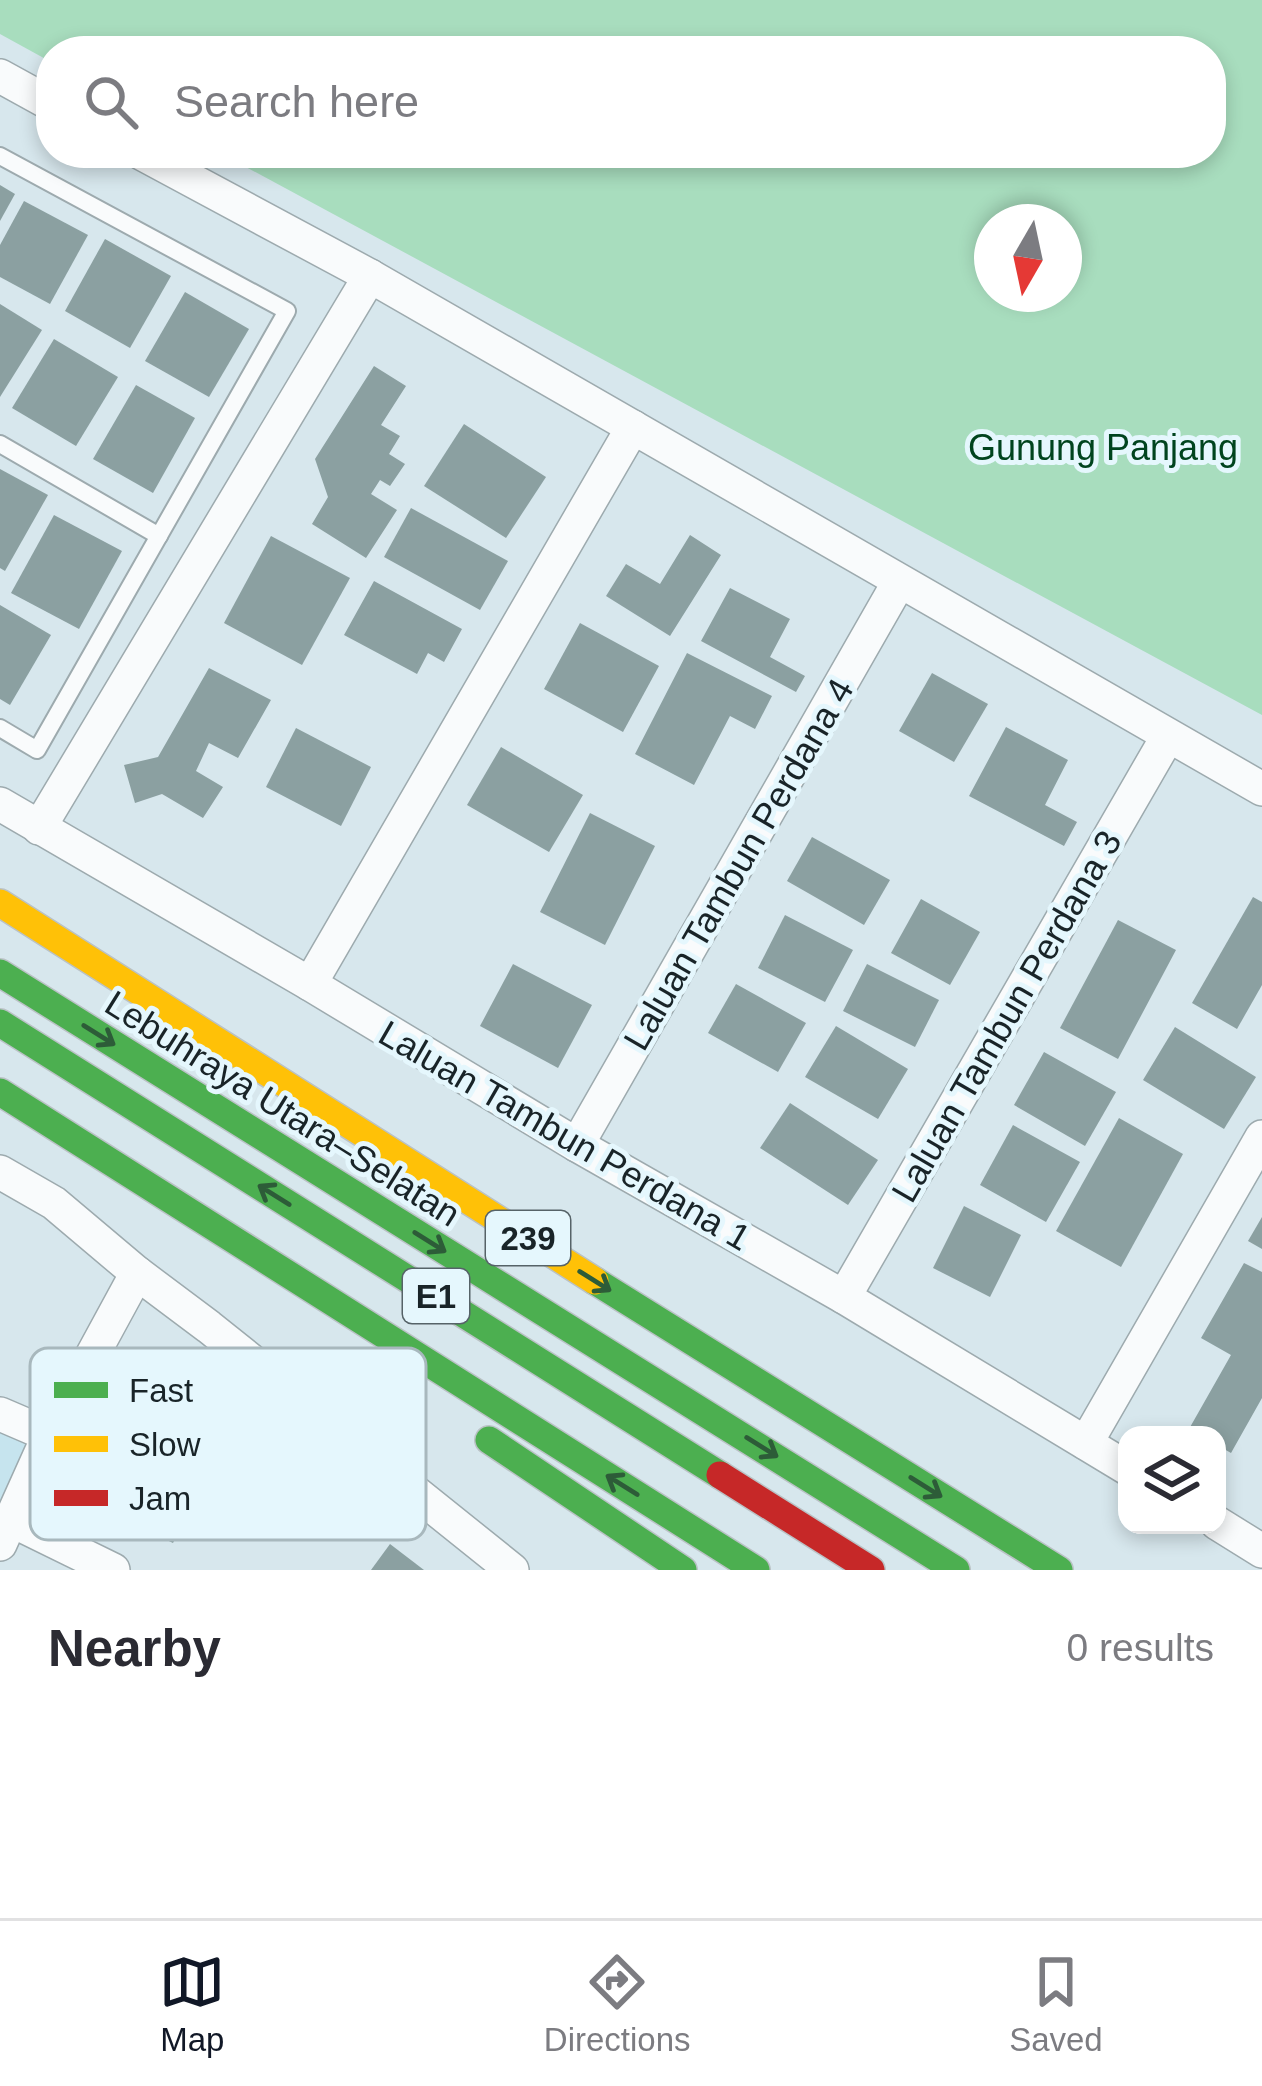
<!DOCTYPE html>
<html lang="en">
<head>
<meta charset="utf-8">
<style>
  :root { --surface:#fff; --page:#f2f2f3; --text:#2b2b33; --muted:#7c7c81; --line:#e1e1e2; --accent:#111827 }
  body { margin:0; font-family:Arial,sans-serif; background:var(--page); color:var(--text) }
  .controls { position:absolute; right:36px; bottom:36px; display:grid; overflow:hidden; border-radius:24px; box-shadow:0 6px 18px #0003 }
  .controls button { width:108px; height:108px; display:grid; place-items:center; padding:0; border:0; border-bottom:3px solid var(--line); background:var(--surface); color:var(--text); font:60px sans-serif }
  .compass { position:absolute; left:974px; top:204px; width:108px; height:108px; border-radius:50%; background:var(--surface); box-shadow:0 6px 18px #0003; rotate:189deg }
  .list { margin:0; padding:0; list-style:none }
  h2 { display:flex; justify-content:space-between; align-items:center; height:156px; margin:0; padding:0 48px; font-size:51px }
  h2 small { font-size:39px; font-weight:400; color:var(--muted) }
  .icon { flex:none; width:66px; height:66px; fill:none; stroke:currentColor; stroke-width:2; stroke-linecap:round; stroke-linejoin:round }
  .map { position:relative; flex:none; width:1262px; height:1570px; overflow:hidden }
  .search { position:absolute; background:var(--surface); box-shadow:0 6px 18px #0003; left:36px; right:36px; top:36px; height:132px; display:flex; align-items:center; gap:30px; box-sizing:border-box; padding:0 42px; border-radius:48px; color:var(--muted); font-size:45px }
  .sheet { height:348px; background:var(--surface) }
  nav { display:flex; justify-content:space-around; align-items:center; box-sizing:border-box; height:168px; border-top:3px solid var(--line); background:var(--surface); font-size:33px; color:var(--muted) }
  nav a { display:grid; justify-items:center; gap:6px }
  nav .on { color:var(--accent) }
  .map>svg:first-child { display:block }
</style>
</head>
<body>
<div class="map">
<svg width="1262" height="1570" viewBox="0 0 1262 1570">
  <rect width="100%" height="100%" fill="#d7e7ed"/>
  <path fill="#c6e4ee" d="M0 1418 51 1441 0 1549Z"/>
  <path fill="#a8ddbe" fill-rule="evenodd" d="M0 0H1262V715L220 153H1211V51H51V62L0 34ZM992 222H1064V294H992Z"/>
  <g fill="#8ba0a1">
    <path d="M0 185 15 194 0 221Z"/>
    <path d="M24 201 88 235 50 304 0 277V245Z"/>
    <path d="M105 239 171 276 130 348 65 311Z"/>
    <path d="M185 292 249 329 209 397 145 361Z"/>
    <path d="M0 304 42 330 0 397Z"/>
    <path d="M54 339 118 377 76 446 12 408Z"/>
    <path d="M374 366 406 386 381 425 400 436 389 454 405 464 390 486 380 480 371 494 397 510 366 558 312 524 328 497 315 459Z"/>
    <path d="M136 385 195 418 153 493 93 459Z"/>
    <path d="M464 424 546 477 506 538 424 486Z"/>
    <path d="M0 469 48 495 5 571 0 568Z"/>
    <path d="M411 508 508 561 480 610 384 557Z"/>
    <path d="M54 515 122 551 79 629 11 593Z"/>
    <path d="M690 535 721 555 670 636 606 596 626 564 660 584Z"/>
    <path d="M271 536 350 578 302 665 224 623Z"/>
    <path d="M374 581 462 629 444 662 428 653 417 674 344 635Z"/>
    <path d="M730 588 790 619 770 657 805 676 796 692 701 641Z"/>
    <path d="M0 605 51 635 10 705 0 699Z"/>
    <path d="M580 623 659 666 623 732 544 689Z"/>
    <path d="M687 653 772 696 755 729 730 716 694 785 635 754Z"/>
    <path d="M209 668 271 700 238 758 209 743 196 771 223 787 203 818 162 794 135 803 124 765 158 757Z"/>
    <path d="M932 673 988 704 954 762 899 731Z"/>
    <path d="M1006 727 1068 760 1045 805 1077 822 1064 846 969 796Z"/>
    <path d="M296 728 371 767 341 826 266 787Z"/>
    <path d="M501 747 583 795 549 852 467 805Z"/>
    <path d="M590 813 655 846 605 945 540 912Z"/>
    <path d="M812 837 890 880 864 925 787 881Z"/>
    <path d="M1253 897 1262 902V985L1237 1029 1192 1003Z"/>
    <path d="M921 899 980 932 950 985 891 953Z"/>
    <path d="M785 915 853 950 825 1002 758 968Z"/>
    <path d="M1118 920 1176 950 1118 1059 1060 1028Z"/>
    <path d="M513 964 592 1005 558 1068 480 1026Z"/>
    <path d="M867 964 939 1000 915 1047 843 1011Z"/>
    <path d="M736 984 806 1023 778 1072 708 1033Z"/>
    <path d="M836 1026 908 1069 878 1119 805 1077Z"/>
    <path d="M1175 1027 1256 1077 1224 1129 1143 1080Z"/>
    <path d="M1044 1052 1116 1092 1085 1146 1014 1105Z"/>
    <path d="M790 1103 878 1160 848 1205 760 1148Z"/>
    <path d="M1119 1118 1183 1154 1121 1267 1056 1231Z"/>
    <path d="M1013 1125 1080 1162 1046 1222 980 1185Z"/>
    <path d="M964 1206 1021 1235 990 1297 933 1268Z"/>
    <path d="M1262 1217V1249L1248 1241Z"/>
    <path d="M1244 1263 1262 1272V1398L1231 1453 1217 1445V1435H1200L1189 1429 1231 1355 1201 1338Z"/>
    <path d="M125 1437 206 1476 173 1543 93 1505Z"/>
    <path d="M390 1544 424 1570H371Z"/>
  </g>
  <g fill="none" stroke-linecap="round" stroke-linejoin="round">
    <defs>
      <g id="lane">
        <path d="M0 156 287 311 37 750 0 728"/>
        <path d="M0 444 159 536"/>
      </g>
      <g id="street">
        <path d="M0 76 51 104"/>
        <path d="M141 153 370 276 1262 789"/>
        <path d="M0 804 310 984 577 1145 844 1297 1127 1468"/>
        <path d="M39 828 370 276"/>
        <path d="M310 984 633 427"/>
        <path d="M577 1145 899 582"/>
        <path d="M0 1172 54 1203 137 1273 209 1327 512 1570"/>
        <path d="M844 1297 1168 736"/>
        <path d="M0 1414 49 1435"/>
        <path d="M1086 1443 1262 1137"/>
        <path d="M11 1520 113 1570"/>
        <path d="M1217 1523 1262 1551"/>
        <path d="M0 1544 49 1435 137 1273"/>
      </g>
      <g id="fast">
        <path d="M0 973 956 1570"/>
        <path d="M0 1023 720 1475"/>
        <path d="M0 1092 756 1570"/>
        <path d="M595 1281 1059 1570"/>
        <path d="M489 1440 683 1570"/>
      </g>
      <path id="slow" d="M0 903 595 1281"/>
      <path id="jam" d="M720 1475 871 1570"/>
    </defs>
    <use href="#lane" stroke="#9daaae" stroke-width="20"/>
    <use href="#street" stroke="#9daaae" stroke-width="36"/>
    <use href="#fast" stroke="#bac2c5" stroke-width="30"/>
    <use href="#slow" stroke="#bac2c5" stroke-width="30"/>
    <use href="#jam" stroke="#bac2c5" stroke-width="30"/>
    <use href="#lane" stroke="#f9fbfc" stroke-width="16"/>
    <use href="#street" stroke="#f9fbfc" stroke-width="33"/>
    <use href="#fast" stroke="#4caf50" stroke-width="27"/>
    <use href="#slow" stroke="#ffc107" stroke-width="27"/>
    <use href="#jam" stroke="#c62828" stroke-width="27"/>
  </g>
  <defs><path id="oneway-shaft" d="M-6 0H5M1.5-3L5.5 0L1.5 3" fill="none" stroke-width="1.6" stroke-linecap="round" stroke-linejoin="round" transform="scale(3)"/></defs>
  <g stroke="#2d5c38">
    <use href="#oneway-shaft" transform="translate(99 1035) rotate(32)"/>
    <use href="#oneway-shaft" transform="translate(274 1195) rotate(-148)"/>
    <use href="#oneway-shaft" transform="translate(430 1242) rotate(32)"/>
    <use href="#oneway-shaft" transform="translate(595 1281) rotate(32)"/>
    <use href="#oneway-shaft" transform="translate(762 1447) rotate(32)"/>
    <use href="#oneway-shaft" transform="translate(622 1485) rotate(-148)"/>
    <use href="#oneway-shaft" transform="translate(926 1487) rotate(32)"/>
  </g>
  <g text-anchor="middle" stroke-width="10" stroke-linejoin="round" paint-order="stroke">
    <g fill="#e5f7fd" stroke="#566368" stroke-width="3">
      <rect x="486" y="1211" width="84" height="54" rx="9"/>
      <rect x="403" y="1269" width="66" height="54" rx="9"/>
    </g>
    <g font-size="33" font-weight="bold" fill="#192428">
      <text x="528" y="1250">239</text>
      <text x="436" y="1308">E1</text>
    </g>
    <g font-size="36" fill="#00441e" stroke="#e5f7fd">
      <text x="1103" y="460">Gunung Panjang</text>
    </g>
    <g font-size="36" fill="#192428" stroke="#e5f7fd">
      <text transform="translate(738 864) rotate(-60)" y="13">Laluan Tambun Perdana 4</text>
      <text transform="translate(1006 1016) rotate(-60)" y="13">Laluan Tambun Perdana 3</text>
      <text transform="translate(283 1108) rotate(32)" y="13">Lebuhraya Utara–Selatan</text>
      <text transform="translate(565 1135) rotate(30)" y="13">Laluan Tambun Perdana 1</text>
    </g>
  </g>
  <rect x="30" y="1348" width="396" height="192" rx="18" fill="#e5f7fd" stroke="#a8b8bd" stroke-width="3"/>
  <rect x="54" y="1382" width="54" height="16" fill="#4caf50"/>
  <rect x="54" y="1436" width="54" height="16" fill="#ffc107"/>
  <rect x="54" y="1490" width="54" height="16" fill="#c62828"/>
  <g font-size="33" fill="#192428">
    <text x="129" y="1402">Fast</text>
    <text x="129" y="1456">Slow</text>
    <text x="129" y="1510">Jam</text>
  </g>
</svg>
<div class="controls">
<button><svg class="icon" aria-label="layers" viewBox="0 0 24 24"><path d="M12 4l9 5-9 5-9-5zM3 14l9 5 9-5"/></svg></button>
</div>
<svg class="compass" viewBox="-18 -18 36 36"><path d="M0-13l5 13h-10z" fill="#e53935"/><path d="M0 13l5-13h-10z" fill="#7c7c81"/></svg>
<div class="search"><svg class="icon" aria-label="search" viewBox="0 0 24 24"><circle cx="10" cy="10" r="6"/><path d="M15 15l6 6"/></svg>Search here</div>
</div>
<section class="sheet">
<h2>Nearby<small>0 results</small></h2>
<ul class="list">
</ul>
</section>
<nav>
<a class="on"><svg class="icon" aria-label="map" viewBox="0 0 24 24"><path d="M3 6l6-2 6 2 6-2v14l-6 2-6-2-6 2zM9 4v14M15 6v14"/></svg>Map</a>
<a><svg class="icon" aria-label="directions" viewBox="0 0 24 24"><path d="M12 3l9 9-9 9-9-9zM9 14v-3h6M13 9l2 2-2 2"/></svg>Directions</a>
<a><svg class="icon" aria-label="saved" viewBox="0 0 24 24"><path d="M7 4h10v16l-5-4-5 4z"/></svg>Saved</a>
</nav>
</body>
</html>
